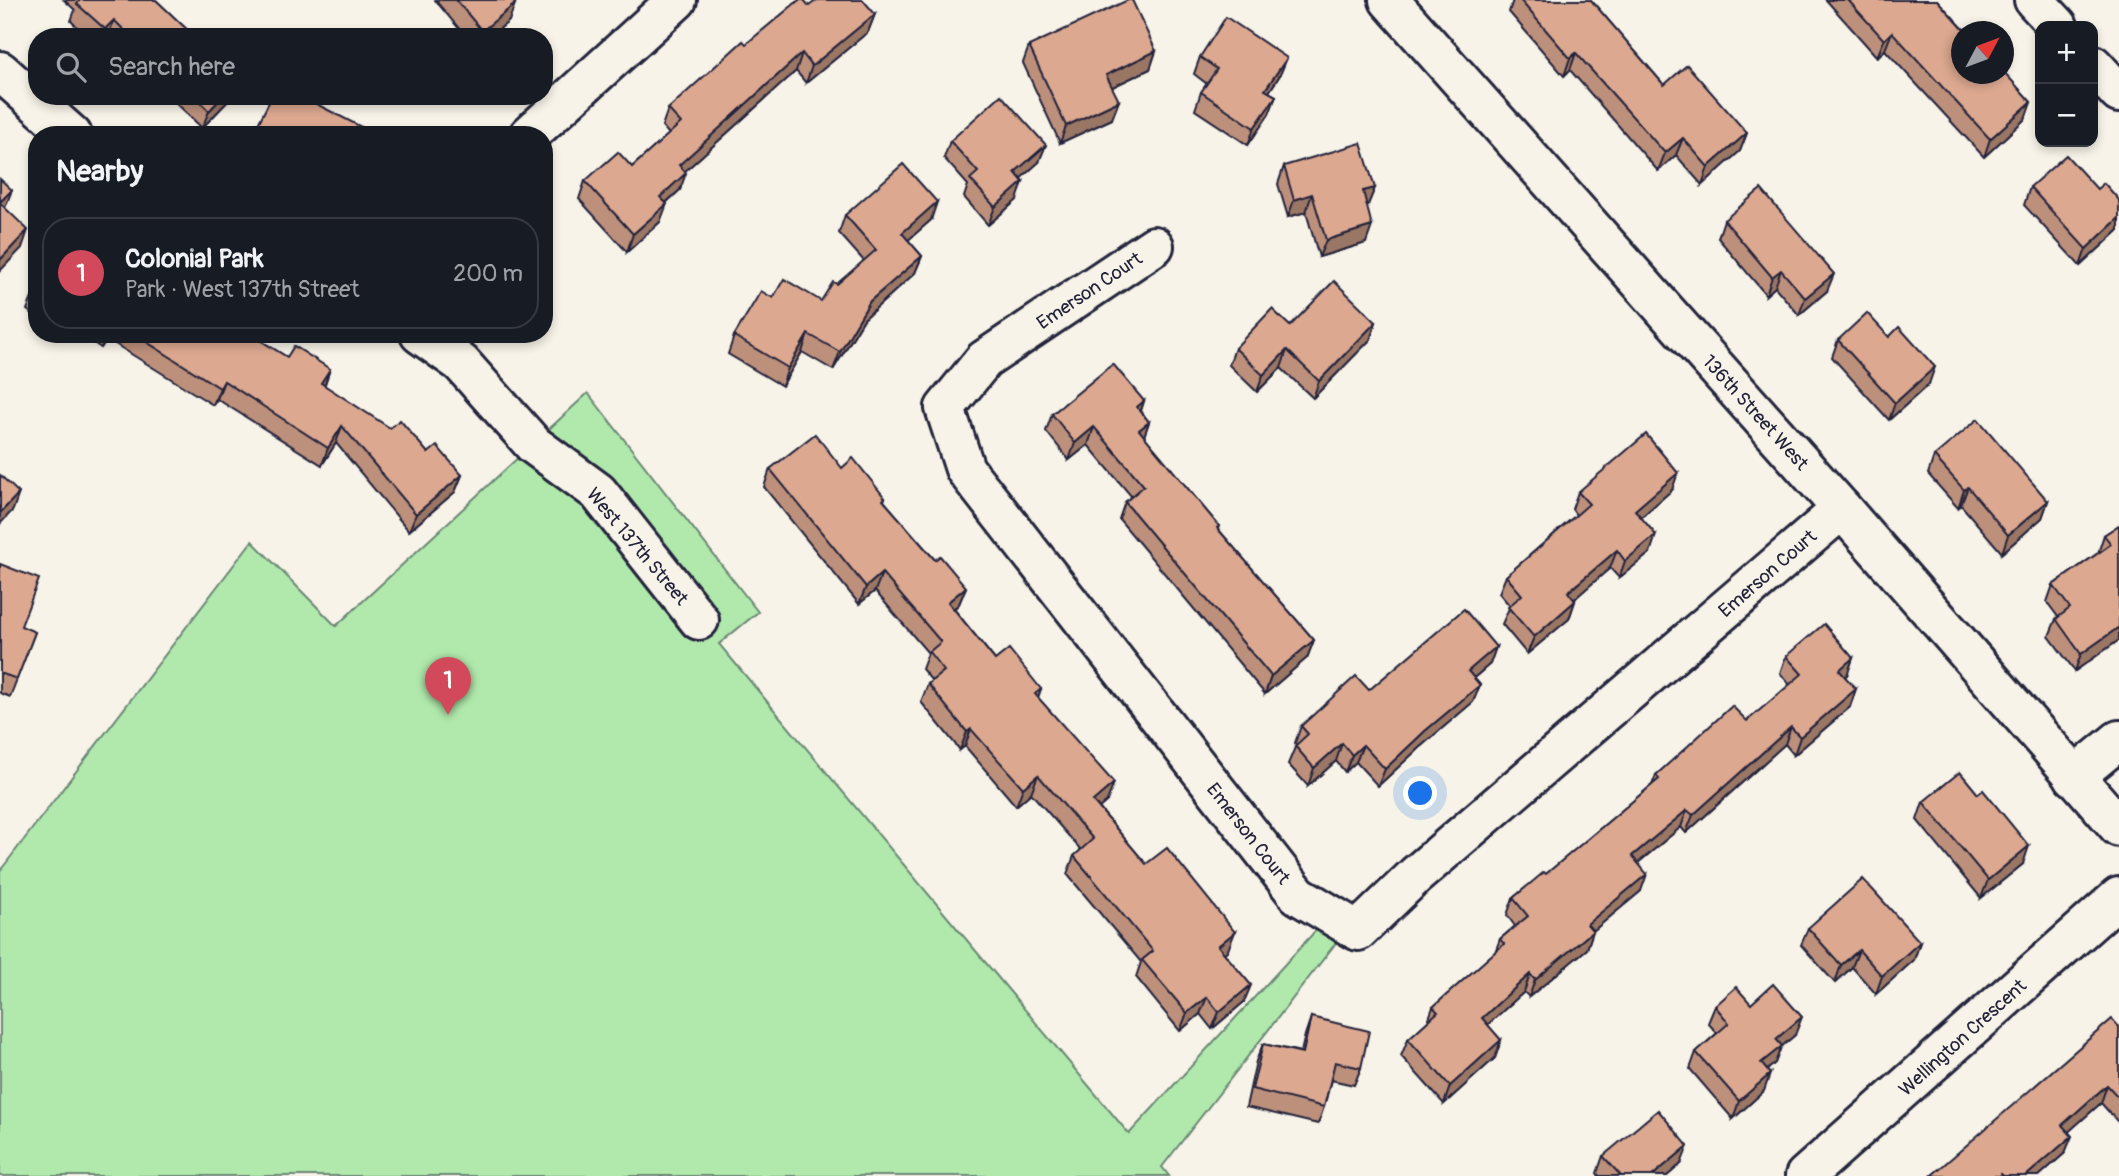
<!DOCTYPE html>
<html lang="en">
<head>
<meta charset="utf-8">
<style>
  :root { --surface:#171b24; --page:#20242c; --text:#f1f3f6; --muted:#9ea1a6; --line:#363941; --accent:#d1495b }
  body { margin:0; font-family:Pangolin,sans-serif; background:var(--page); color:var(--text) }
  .controls { position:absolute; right:21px; top:21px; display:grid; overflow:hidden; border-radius:14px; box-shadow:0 4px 10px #0003 }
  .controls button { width:63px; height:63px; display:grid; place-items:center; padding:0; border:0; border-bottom:2px solid var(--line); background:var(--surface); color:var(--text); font:35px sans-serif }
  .compass { position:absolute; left:1951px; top:21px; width:63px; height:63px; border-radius:50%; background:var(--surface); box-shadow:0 4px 10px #0003; rotate:49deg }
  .you { position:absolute; left:1421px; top:794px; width:24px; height:24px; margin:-18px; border:5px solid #fff; border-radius:50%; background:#1a73e8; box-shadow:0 0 0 10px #1a73e833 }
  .badge { display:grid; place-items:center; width:46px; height:46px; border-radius:50%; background:var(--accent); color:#fff; font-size:23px; font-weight:700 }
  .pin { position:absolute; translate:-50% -58px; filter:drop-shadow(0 2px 4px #0008) }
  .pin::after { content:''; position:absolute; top:37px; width:24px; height:21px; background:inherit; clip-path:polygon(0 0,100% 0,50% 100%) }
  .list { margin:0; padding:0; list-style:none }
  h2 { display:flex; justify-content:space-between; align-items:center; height:91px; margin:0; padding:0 28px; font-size:30px }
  h2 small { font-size:23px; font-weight:400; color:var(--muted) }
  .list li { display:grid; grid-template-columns:46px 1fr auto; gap:21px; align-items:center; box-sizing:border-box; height:112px; margin:0 14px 14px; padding:0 14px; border:2px solid var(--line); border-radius:28px }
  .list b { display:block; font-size:26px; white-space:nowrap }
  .list p { margin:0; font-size:23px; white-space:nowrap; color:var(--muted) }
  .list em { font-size:23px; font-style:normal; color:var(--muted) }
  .icon { flex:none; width:38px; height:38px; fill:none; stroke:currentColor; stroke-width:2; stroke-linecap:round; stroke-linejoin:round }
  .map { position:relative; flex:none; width:2119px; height:1176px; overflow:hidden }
  .search { position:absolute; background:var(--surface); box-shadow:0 4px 10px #0003; left:28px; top:28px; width:525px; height:77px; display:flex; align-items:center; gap:18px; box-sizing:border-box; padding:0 24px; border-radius:28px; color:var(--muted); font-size:26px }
  .panel { position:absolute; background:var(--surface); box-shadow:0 4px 10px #0003; left:28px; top:126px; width:525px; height:217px; border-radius:28px }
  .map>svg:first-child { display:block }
</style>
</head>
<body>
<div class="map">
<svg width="2119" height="1176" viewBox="0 0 2119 1176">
  <rect width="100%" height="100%" fill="#f7f3e8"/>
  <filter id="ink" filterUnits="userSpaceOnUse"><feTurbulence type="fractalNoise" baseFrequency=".0143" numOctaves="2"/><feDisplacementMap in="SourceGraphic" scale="14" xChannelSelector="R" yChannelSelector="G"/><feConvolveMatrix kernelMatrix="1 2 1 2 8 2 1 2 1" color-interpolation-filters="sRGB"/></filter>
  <g filter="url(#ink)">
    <path fill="#b1e9ac" stroke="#6a8674" stroke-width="2" d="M588 393 758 612 719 644 1129 1134 1330 915 1349 926 1162 1167 1169 1176H0V871L252 541 336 626Z"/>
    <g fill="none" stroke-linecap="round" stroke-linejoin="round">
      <defs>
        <g id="minor">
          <path d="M2034 0 2058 26"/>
          <path d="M2093 65 2119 93"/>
          <path d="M0 71 72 135"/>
          <path d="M529 135 677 0"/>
          <path d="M1154 246 984 360 945 408 965 469 1298 895 1358 931 1416 875 1842 509"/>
          <path d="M420 334 461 363 534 445 598 492 699 620"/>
          <path d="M2074 777 2119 740"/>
          <path d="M1805 1176 2119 897"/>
        </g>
        <path id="tertiary" d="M1389 0 1842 509 2119 827"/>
      </defs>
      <use href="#minor" stroke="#22223b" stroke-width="44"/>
      <use href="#tertiary" stroke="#22223b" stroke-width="44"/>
      <use href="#minor" stroke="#f7f3e8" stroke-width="38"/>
      <use href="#tertiary" stroke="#f7f3e8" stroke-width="38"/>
    </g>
    <g fill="#bd907c" stroke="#22223b" stroke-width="2">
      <path d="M64 0H156L195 37H87L71 21 75 10Z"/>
      <path d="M435 0H512L509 21 490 37H466Z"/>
      <path d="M1513 0H1591L1664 85 1747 133 1740 151 1702 185 1676 155 1658 171 1570 70 1564 76 1509 12Z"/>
      <path d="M1826 0H1937L2031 102 2025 119 1984 157 1885 50 1877 57Z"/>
      <path d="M809 6 875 14 868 32 806 83 796 71 685 171 680 190 666 203 660 222 627 252 579 199 585 181 632 167 669 134 662 126 668 109Z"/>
      <path d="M1029 46 1156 51 1150 69 1112 87V119L1060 143 1023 63Z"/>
      <path d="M1200 57 1280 75 1269 92 1276 96 1269 114 1248 145 1195 110 1201 92 1207 84 1194 74Z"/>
      <path d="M169 96H233L202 128Z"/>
      <path d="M256 128 367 135H254Z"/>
      <path d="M950 141 1039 162 1020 179 1017 200 988 225 964 197 968 185 944 158Z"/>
      <path d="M1284 166 1368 205 1367 206 1366 243 1319 257 1306 212 1288 217 1278 184Z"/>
      <path d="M2030 187 2119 200V230L2080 266 2024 205Z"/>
      <path d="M845 215 931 220 908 240 922 256 915 273 864 319 833 370 802 352 782 386 728 354 734 336 773 298 821 301 837 284 864 261 839 233Z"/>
      <path d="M1724 220 1827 291 1799 315 1775 287 1766 295 1718 238Z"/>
      <path d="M37 288V317L27 310 34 293Z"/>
      <path d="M1376 322 1370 340 1313 398 1281 368 1257 392 1229 365 1235 348 1290 326Z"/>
      <path d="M64 334H74L71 339Z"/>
      <path d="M81 334H250L287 357 330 369 324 386 462 475 455 492 409 531 336 443 322 465 217 399 213 405 107 339 101 348Z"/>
      <path d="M1838 340 1929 384 1889 420 1832 357Z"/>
      <path d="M1144 401 1141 411 1149 422 1144 436 1219 526 1218 529 1314 640 1307 658 1265 694 1119 519 1125 502 1132 497 1088 445 1069 460 1046 431 1052 414Z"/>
      <path d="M1934 456 2048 501 2042 518 2002 553 1961 505 1958 508 1928 474Z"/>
      <path d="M842 468 885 498 884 501 935 560 966 587 959 604 954 609 995 660 1041 689 1038 698 1107 801 1099 808 1146 864 1228 950 1224 953 1244 1002 1212 1029 1200 1014 1180 1031 1136 977 1141 962 1067 874 1074 856 1081 850 1031 793 1016 806 965 746 960 750 921 702 928 684 932 681 922 669 928 653 875 591 859 604 764 487 770 469Z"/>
      <path d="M1672 490 1641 517 1650 553 1619 578 1610 568 1574 599 1575 601 1569 619 1527 654 1502 624 1510 606 1499 593 1506 576 1576 515 1572 509 1578 492Z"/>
      <path d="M2119 525V640L2075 671 2049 636 2056 619 2058 617 2047 602 2053 585 2098 553 2104 535Z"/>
      <path d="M0 564 21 627 35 632 10 697 0 693Z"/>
      <path d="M1496 647 1490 664 1474 678 1480 685 1473 702 1419 748 1378 786 1356 762 1345 772 1336 761 1308 786 1288 764 1296 745 1295 743 1301 726Z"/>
      <path d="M1786 656 1853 658 1847 675 1845 676 1850 707 1794 755 1785 744 1686 833 1681 827 1638 863 1641 891 1593 931 1587 949 1529 997 1524 992 1487 1025 1501 1040 1495 1058 1444 1104 1401 1056 1408 1039 1428 1021 1433 1007 1495 952 1500 939 1515 926 1507 915 1513 898 1546 874 1652 785 1656 775 1747 721 1790 685 1780 673Z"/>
      <path d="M1923 802 2023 864 1981 898 1917 820Z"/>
      <path d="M1808 928 1920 942 1914 960 1876 994 1852 967 1835 983 1801 945Z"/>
      <path d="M1751 1004 1795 1035 1781 1047 1775 1063 1767 1070 1764 1091 1733 1119 1690 1069 1696 1052 1717 1033 1708 1023 1715 1006Z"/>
      <path d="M1311 1017 1361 1068 1354 1085 1331 1080 1324 1107 1318 1124 1246 1107 1256 1061 1263 1044 1301 1052 1305 1035Z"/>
      <path d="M2119 1027V1119L2117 1121 2101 1103 2068 1132 2065 1153 2039 1176H1931Z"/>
      <path d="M1603 1156 1681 1164 1667 1176H1599L1597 1173Z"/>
    </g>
    <g fill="#9a7665" stroke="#22223b" stroke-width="2">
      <path d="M515 4 509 21 490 37H480L482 31Z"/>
      <path d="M875 14 868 32 806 83 812 66Z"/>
      <path d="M114 20 108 37H102L105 29Z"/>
      <path d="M1892 32 1885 50 1877 57 1884 40Z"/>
      <path d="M1156 51 1150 69 1100 93 1106 75Z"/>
      <path d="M802 53 796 71 673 182 679 165Z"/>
      <path d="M1576 53 1570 70 1564 76 1570 58Z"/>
      <path d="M1287 58 1280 75 1259 107 1265 90Z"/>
      <path d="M223 96H233L202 128 209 111Z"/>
      <path d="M1276 96 1269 114 1248 145 1254 128Z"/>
      <path d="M1119 101 1112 119 1060 143 1066 126Z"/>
      <path d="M2031 102 2025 119 1984 157 1990 139Z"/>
      <path d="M1747 133 1740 151 1702 185 1708 167Z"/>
      <path d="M1683 138 1676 155 1658 171 1665 153Z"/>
      <path d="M1046 145 1039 162 1008 190 1015 172Z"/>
      <path d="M686 173 680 190 653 214 660 197Z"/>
      <path d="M1023 182 1017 200 988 225 995 207Z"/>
      <path d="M1375 188 1368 205 1356 209 1363 191Z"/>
      <path d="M12 190 5 208 0 213V202Z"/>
      <path d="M1312 194 1306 212 1288 217 1294 200Z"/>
      <path d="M937 202 931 220 896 251 902 233Z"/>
      <path d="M667 204 660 222 627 252 633 234Z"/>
      <path d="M2119 218V230L2080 266 2086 249Z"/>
      <path d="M1372 226 1366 243 1319 257 1326 240Z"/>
      <path d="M28 230 22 248 0 271V260Z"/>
      <path d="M922 256 915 273 864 319 833 370 840 352 870 301Z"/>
      <path d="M1781 270 1775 287 1766 295 1772 277Z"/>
      <path d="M1834 274 1827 291 1799 315 1805 298Z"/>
      <path d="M1376 322 1370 340 1313 398 1319 381Z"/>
      <path d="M106 334H109L101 348Z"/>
      <path d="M808 334 802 352 782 386 788 368Z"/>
      <path d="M1287 350 1281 368 1257 392 1263 375Z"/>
      <path d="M1935 367 1929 384 1889 420 1895 403Z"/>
      <path d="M330 369 324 387 321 383Z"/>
      <path d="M224 381 217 399 213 405 220 388Z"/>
      <path d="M1144 401 1138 419 1137 407Z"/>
      <path d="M1149 422 1143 439 1139 430Z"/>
      <path d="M342 426 336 443 322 465 328 448Z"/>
      <path d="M1094 427 1088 445 1069 460 1075 443Z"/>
      <path d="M1678 473 1672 490 1629 528 1635 510Z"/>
      <path d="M462 475 455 492 409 531 416 514Z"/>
      <path d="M1968 487 1961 505 1958 508 1964 490Z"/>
      <path d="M19 493 13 510 0 524V513Z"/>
      <path d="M2048 501 2042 518 2002 553 2008 535Z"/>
      <path d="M1656 535 1650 553 1619 578 1625 561Z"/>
      <path d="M1617 550 1610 568 1562 610 1568 592Z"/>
      <path d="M882 573 875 591 859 604 866 587Z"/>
      <path d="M966 587 959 604 941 619 948 602Z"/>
      <path d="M1575 601 1569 619 1527 654 1534 637Z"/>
      <path d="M2119 627V640L2075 671 2081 654Z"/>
      <path d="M1314 640 1307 658 1265 694 1271 676Z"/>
      <path d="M1496 647 1490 664 1461 689 1468 671Z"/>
      <path d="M1853 658 1847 675 1833 687 1839 670Z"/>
      <path d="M1480 685 1473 702 1419 748 1378 786 1385 769 1425 731Z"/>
      <path d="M1856 689 1850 707 1794 755 1800 737Z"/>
      <path d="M1791 727 1785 744 1686 833 1693 815Z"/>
      <path d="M971 729 965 746 960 750 967 732Z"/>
      <path d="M1342 743 1336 761 1308 786 1314 768Z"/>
      <path d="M1363 745 1356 762 1345 772 1352 755Z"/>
      <path d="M1038 775 1031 793 1016 806 1023 788Z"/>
      <path d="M1114 783 1107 801 1087 819 1093 801Z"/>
      <path d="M1687 810 1681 827 1626 873 1632 856Z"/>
      <path d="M2029 846 2023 864 1981 898 1988 880Z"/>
      <path d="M1647 874 1641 891 1581 941 1587 924Z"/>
      <path d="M1593 931 1587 949 1529 997 1535 980Z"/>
      <path d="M1235 932 1228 950 1212 963 1218 946Z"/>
      <path d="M1920 942 1914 960 1876 994 1882 976Z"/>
      <path d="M1859 950 1852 967 1835 983 1841 965Z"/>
      <path d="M1530 974 1524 992 1475 1036 1482 1018Z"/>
      <path d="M1251 985 1244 1002 1212 1029 1219 1012Z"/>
      <path d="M1207 997 1200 1014 1180 1031 1187 1013Z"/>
      <path d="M1802 1017 1795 1035 1781 1047 1775 1063 1755 1081 1761 1063 1776 1039Z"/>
      <path d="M1501 1040 1495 1058 1444 1104 1450 1086Z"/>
      <path d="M1770 1074 1764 1091 1733 1119 1739 1101Z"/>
      <path d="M2107 1085 2101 1103 2056 1143 2062 1125Z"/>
      <path d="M2072 1136 2065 1153 2039 1176H2026Z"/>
      <path d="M1688 1146 1681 1164 1667 1176H1652Z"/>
    </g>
    <g fill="#dca890" stroke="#22223b" stroke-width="2">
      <path d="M80 0H156L195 37H131L114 20 105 29 77 4Z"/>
      <path d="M456 0H512L515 4 482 31Z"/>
      <path d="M799 0H804L809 6 817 0H863L875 14 812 66 802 53 679 165 686 173 660 197 667 204 633 234 585 181 618 152 632 167 681 123 668 109 743 41 746 44Z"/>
      <path d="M1128 0H1132L1156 51 1106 75 1119 101 1066 126 1029 46Z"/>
      <path d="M1520 0H1591L1664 85 1687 65 1747 133 1708 167 1683 138 1665 153 1576 53 1570 58Z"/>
      <path d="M1848 0H1937L1966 32H1962V74H2004V72L2031 102 1990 139 1892 32 1884 40Z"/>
      <path d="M1226 17 1287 58 1265 90 1276 96 1254 128 1201 92 1217 69 1200 57Z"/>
      <path d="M1001 95 1046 145 1015 172 1023 182 995 207 970 179 978 172 950 141Z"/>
      <path d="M194 96H223L209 111Z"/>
      <path d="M272 96H301L369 131 367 135H271L256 128Z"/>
      <path d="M1361 143 1375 188 1363 191 1372 226 1326 240 1312 194 1294 200 1284 166Z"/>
      <path d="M2066 155 2097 189 2104 183 2119 200V218L2086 249 2030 187Z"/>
      <path d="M903 164 937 202 902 233 922 256 870 301 840 352 808 334 788 368 734 336 761 291 773 298 784 279 821 301 833 282 837 284 876 250 845 215Z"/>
      <path d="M0 179 12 190 0 202Z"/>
      <path d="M1761 189 1834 274 1805 298 1781 270 1772 277 1724 220Z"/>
      <path d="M0 203 28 230 0 260Z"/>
      <path d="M1334 281 1376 322 1319 381 1287 350 1263 375 1235 348 1272 309 1290 326Z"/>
      <path d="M1867 313 1889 337 1899 327 1935 367 1895 403 1838 340Z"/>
      <path d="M134 334H250L287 357 294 346 330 369 321 383 390 428 400 420 428 453 437 446 462 475 416 514 342 426 328 448 224 381 220 388Z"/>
      <path d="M1113 364 1144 401 1137 407 1149 422 1139 430 1219 526 1217 528 1314 640 1271 676 1125 502 1144 486 1094 427 1075 443 1052 414Z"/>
      <path d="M1978 419 2048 501 2008 535 1968 487 1964 490 1934 456Z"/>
      <path d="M815 434 842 468 853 458 885 498 883 500 935 560 940 556 966 587 948 602 995 660 1009 649 1041 689 1035 694 1114 783 1093 801 1146 864 1167 848 1235 932 1218 946 1251 985 1219 1012 1207 997 1187 1013 1142 960 1153 951 1074 856 1093 839 1038 775 1023 788 971 729 967 732 928 684 944 671 929 652 941 642 882 573 866 587 770 469Z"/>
      <path d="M1646 434 1678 473 1635 510 1656 535 1625 561 1617 550 1568 592 1575 601 1534 637 1508 607 1522 595 1506 576 1589 504 1578 492Z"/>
      <path d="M0 475 19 493 0 513Z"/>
      <path d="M2119 525V627L2081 654 2056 619 2070 608 2053 585 2111 544 2104 535Z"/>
      <path d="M0 564 39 579 21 626 35 632 17 679 0 673Z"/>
      <path d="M1464 609 1496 647 1468 671 1480 685 1425 731 1385 769 1363 745 1352 755 1342 743 1314 768 1295 746 1308 734 1301 726 1356 676 1369 690Z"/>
      <path d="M1824 624 1853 658 1839 670 1856 689 1800 737 1791 727 1693 815 1687 810 1632 856 1647 874 1587 924 1593 931 1535 980 1530 974 1482 1018 1501 1040 1450 1086 1408 1039 1438 1012 1433 1007 1504 944 1500 939 1528 916 1513 898 1544 872 1546 874 1659 779 1656 775 1732 706 1747 721 1802 674 1786 656Z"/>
      <path d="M1960 772 1978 794 1983 790 2029 846 1988 880 1923 802Z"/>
      <path d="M1863 879 1920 942 1882 976 1859 950 1841 965 1808 928Z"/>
      <path d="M1773 984 1802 1017 1776 1039 1782 1046 1761 1063 1770 1074 1739 1101 1696 1052 1729 1023 1715 1006 1736 987 1751 1004Z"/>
      <path d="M1311 1017 1369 1031 1361 1068 1335 1062 1324 1107 1252 1089 1263 1044 1303 1053Z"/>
      <path d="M2112 1019 2119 1027V1098L2107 1085 2062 1125 2072 1136 2026 1176H2003L2001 1174 2000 1176H1931Z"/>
      <path d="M1658 1110 1688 1146 1652 1176H1621L1603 1156Z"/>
    </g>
  </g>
  <g text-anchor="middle" stroke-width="5" stroke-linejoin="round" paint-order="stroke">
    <g font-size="19" fill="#22223b" stroke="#f7f3e8">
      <text transform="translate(1089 290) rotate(-34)" y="7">Emerson Court</text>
      <text transform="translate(1756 412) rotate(48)" y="7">136th Street West</text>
      <text transform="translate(638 546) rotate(50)" y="7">West 137th Street</text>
      <text transform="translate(1767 573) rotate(-41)" y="7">Emerson Court</text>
      <text transform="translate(1249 833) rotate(52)" y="7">Emerson Court</text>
      <text transform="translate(1962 1037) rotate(-42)" y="7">Wellington Crescent</text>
    </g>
  </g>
</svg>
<div class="controls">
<button>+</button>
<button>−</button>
</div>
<svg class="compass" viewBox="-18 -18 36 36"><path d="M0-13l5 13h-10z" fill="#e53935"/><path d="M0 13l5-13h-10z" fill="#9ea1a6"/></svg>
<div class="you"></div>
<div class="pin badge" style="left:448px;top:715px">1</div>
<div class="search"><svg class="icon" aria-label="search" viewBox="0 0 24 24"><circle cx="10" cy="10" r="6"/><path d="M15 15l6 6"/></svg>Search here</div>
<section class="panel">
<h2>Nearby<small></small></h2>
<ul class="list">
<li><span class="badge">1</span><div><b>Colonial Park</b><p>Park · West 137th Street</p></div><em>200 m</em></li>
</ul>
</section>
</div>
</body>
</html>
